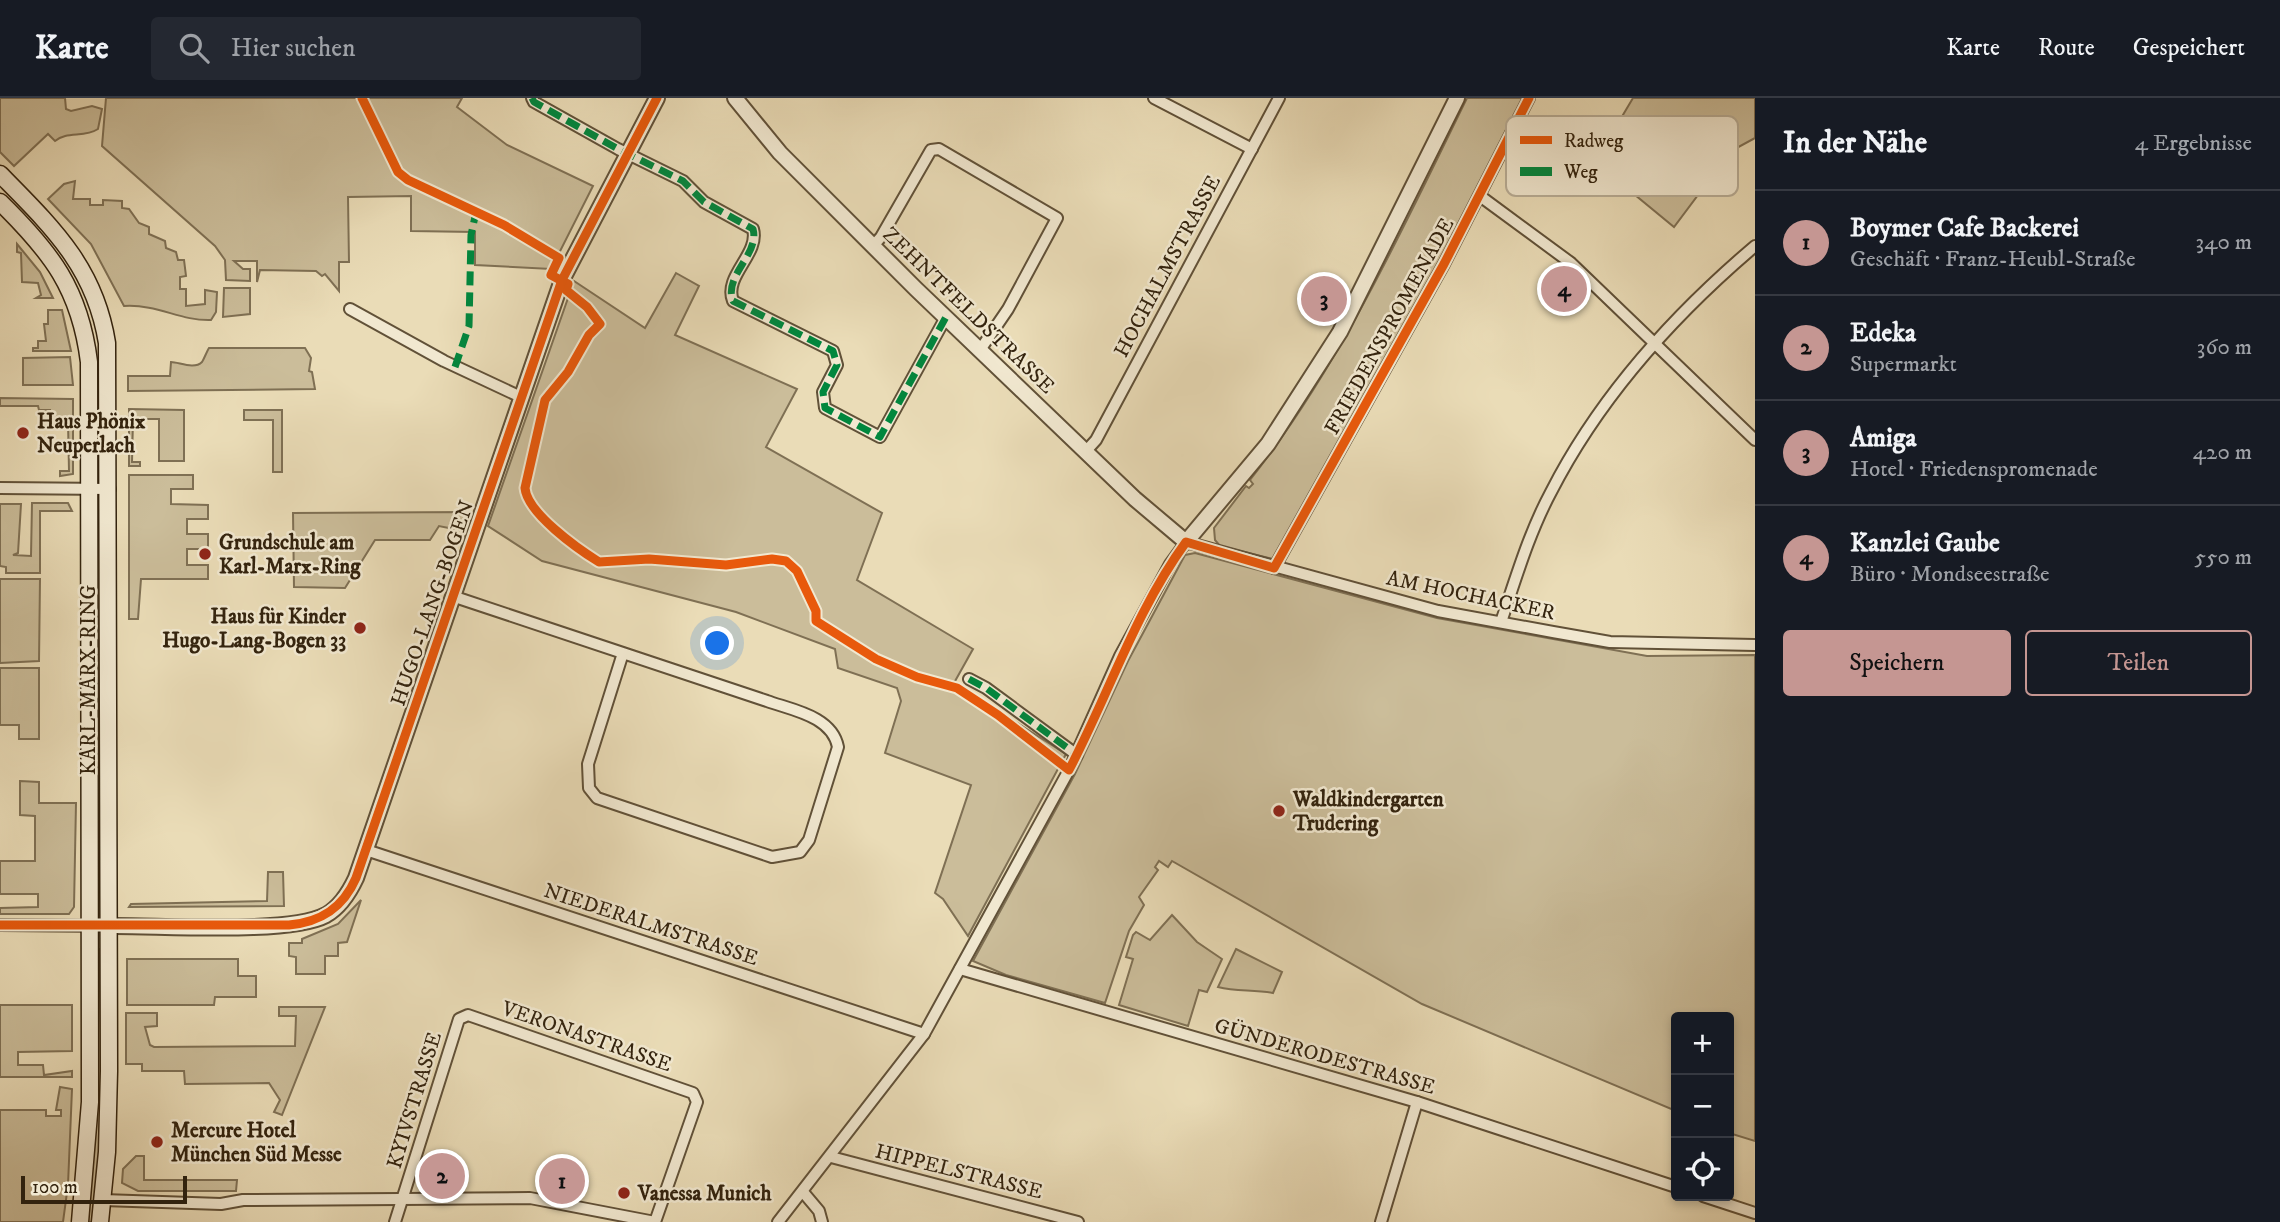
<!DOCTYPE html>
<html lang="de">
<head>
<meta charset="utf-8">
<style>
  :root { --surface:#171b24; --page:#242831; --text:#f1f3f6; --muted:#9ea1a6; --line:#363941; --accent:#c59692 }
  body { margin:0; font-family:"IM FELL DW Pica",serif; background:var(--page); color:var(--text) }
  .controls { position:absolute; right:21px; bottom:21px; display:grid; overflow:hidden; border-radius:7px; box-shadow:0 4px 10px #0003 }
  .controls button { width:63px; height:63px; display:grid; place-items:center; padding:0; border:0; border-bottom:2px solid var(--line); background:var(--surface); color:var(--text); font:35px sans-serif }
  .scale { position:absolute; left:21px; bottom:18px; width:166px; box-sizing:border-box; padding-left:7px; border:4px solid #33230e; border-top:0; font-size:19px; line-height:24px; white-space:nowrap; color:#33230e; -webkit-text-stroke:5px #f1e8d0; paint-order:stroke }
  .you { position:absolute; left:718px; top:546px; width:24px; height:24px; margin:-18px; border:5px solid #fff; border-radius:50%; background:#1a73e8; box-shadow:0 0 0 10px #1a73e833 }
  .badge { display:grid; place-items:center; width:46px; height:46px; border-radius:50%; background:var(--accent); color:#111; font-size:23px; font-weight:700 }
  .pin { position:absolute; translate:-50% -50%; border:4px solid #fff; box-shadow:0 2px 7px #0006 }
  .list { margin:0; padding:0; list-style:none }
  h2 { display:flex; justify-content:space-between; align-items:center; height:91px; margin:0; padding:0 28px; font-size:30px }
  h2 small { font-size:23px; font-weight:400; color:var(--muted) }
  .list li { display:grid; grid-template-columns:46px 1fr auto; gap:21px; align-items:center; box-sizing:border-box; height:105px; padding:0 28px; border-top:2px solid var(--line) }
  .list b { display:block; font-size:26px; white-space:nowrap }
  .list p { margin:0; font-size:23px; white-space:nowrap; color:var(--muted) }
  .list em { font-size:23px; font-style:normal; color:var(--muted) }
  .actions { display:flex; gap:14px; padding:21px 28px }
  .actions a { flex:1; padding:16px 0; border:2px solid var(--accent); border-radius:7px; text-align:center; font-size:24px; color:var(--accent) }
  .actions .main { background:var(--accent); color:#111 }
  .icon { flex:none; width:38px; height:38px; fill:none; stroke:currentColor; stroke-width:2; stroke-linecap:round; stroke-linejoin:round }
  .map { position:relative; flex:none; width:1755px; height:1124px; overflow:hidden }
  header { display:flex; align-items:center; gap:42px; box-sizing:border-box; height:98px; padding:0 35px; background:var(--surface); border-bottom:2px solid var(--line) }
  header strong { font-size:33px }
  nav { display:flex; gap:38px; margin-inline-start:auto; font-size:24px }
  .search { width:490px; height:63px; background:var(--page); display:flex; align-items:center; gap:18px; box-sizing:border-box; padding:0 24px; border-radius:7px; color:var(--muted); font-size:26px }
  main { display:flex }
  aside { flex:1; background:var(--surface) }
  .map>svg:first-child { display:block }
</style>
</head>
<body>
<header>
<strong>Karte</strong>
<div class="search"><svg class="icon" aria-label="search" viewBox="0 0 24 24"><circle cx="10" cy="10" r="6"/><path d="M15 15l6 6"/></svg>Hier suchen</div>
<nav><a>Karte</a><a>Route</a><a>Gespeichert</a></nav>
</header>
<main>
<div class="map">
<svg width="1755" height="1124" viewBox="0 0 1755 1124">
  <rect width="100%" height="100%" fill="#eadcb7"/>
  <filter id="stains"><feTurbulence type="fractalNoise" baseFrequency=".00286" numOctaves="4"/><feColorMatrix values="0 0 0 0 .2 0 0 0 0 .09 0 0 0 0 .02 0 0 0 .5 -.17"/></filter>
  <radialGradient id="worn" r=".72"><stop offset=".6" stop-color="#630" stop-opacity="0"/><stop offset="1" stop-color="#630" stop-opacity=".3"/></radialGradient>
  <g fill="#cbbd9a" stroke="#7f7054" stroke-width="2">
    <path d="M0 0H65L66 11 71 13 92 8 102 11 98 31C84 40 67 33 55 43L48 36 14 68 0 54Z"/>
    <path d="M106 0H462L457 9 507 47 593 88 551 171 475 167V134L411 133V98L348 99 349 164H339V193L325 176 322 178 316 173 260 172 257 184V163H234L243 171H250V183L226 182 225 162 215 148 102 48Z"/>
    <path d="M1467 0H1524L1477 97 1273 461 1220 448 1215 442 1214 430 1246 388 1249 390 1253 386 1250 382C1341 266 1402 132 1467 0Z"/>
    <path d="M1633 0H1755V40L1731 53 1674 129 1595 64Z"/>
    <path d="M75 83 73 101H90V107H103V102L122 103V110L129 111 139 125 149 129V136L165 143 166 150 176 154 178 162H184L186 178 180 179V191H186V208L205 206V192L217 194 216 214 211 222C179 223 159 206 124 208L91 146 48 101 64 86Z"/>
    <path d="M17 146 40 174 53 200H36L41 197 38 185 22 184 21 155 17 154Z"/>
    <path d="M676 175 699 188 675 237 797 291 766 349 882 415 857 482 973 551 954 585 1066 656 968 838 943 801 935 795 971 687 885 655 901 603 897 590 838 570 835 551 736 514 542 463 488 428 574 183 645 230Z"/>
    <path d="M224 190H250V216L223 219Z"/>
    <path d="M48 212H62L71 253H33V250H38V243H46L44 226H48Z"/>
    <path d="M209 250H305L311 260 309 273 312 274 315 291 128 293V278H170L171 264C179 264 194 272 202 264 204 261 207 253 209 250Z"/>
    <path d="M70 259 73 287H23V260Z"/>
    <path d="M0 300 73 301V376L60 378V373H69L68 323H50V312H39L38 308H0Z"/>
    <path d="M129 311 184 312V363H159V321H133L132 364H140V368H129Z"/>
    <path d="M244 312H282V374H273V322H244Z"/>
    <path d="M129 377H193V391H171V406L208 407V421H187V436H208V451H187V467H208V481H141L138 521H129Z"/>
    <path d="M32 405H68L72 413H40V475H6V469L0 468V406H21L18 455 13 457 31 458Z"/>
    <path d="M466 414 459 432 439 428 430 442H375L345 490 294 489 293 415Z"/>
    <path d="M1195 455 1437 520 1647 558 1755 557V1043L1729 1035V919H1676V1013L1422 906 1172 763 1168 769 1159 763 1155 769 1158 772 1139 799 1144 807 1129 833 1105 905 1006 877 973 863 1075 676 1128 563 1185 457Z"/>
    <path d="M0 481H40L39 563 0 565Z"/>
    <path d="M0 570H39V641H19V627H0Z"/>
    <path d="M20 683 39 684V705H76L74 809 69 816H0V810L38 809V796H0V763H35V718L20 717Z"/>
    <path d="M268 774H283L284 808 129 809 131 806 267 803Z"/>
    <path d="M361 802 347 844 338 845V858H325V876H296V859L289 858V845H302V841L338 826Z"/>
    <path d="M1172 817 1197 844 1222 861 1207 894 1199 892 1188 928 1119 907 1133 861 1126 859 1133 837 1136 834 1150 842Z"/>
    <path d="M95 851H99L103 1019 94 1124H86Z"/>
    <path d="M1236 851 1282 874 1273 895C1253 891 1237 894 1218 889Z"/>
    <path d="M127 861H238V878H256V899H215L214 907H127Z"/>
    <path d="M0 907H72V953L18 954V967H43L44 977 72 973V979H0Z"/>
    <path d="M279 909H325L282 1017 274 1014 280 1002 269 985 185 986 184 973H142V966H126V915H157V928L145 929 150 947 154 949 295 948 296 918H279Z"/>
    <path d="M60 989 72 991 68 1087 63 1124H0V1012H46V1018H61V1012H56Z"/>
    <path d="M136 1058H144V1082H237L236 1093H138L122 1085 123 1071Z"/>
  </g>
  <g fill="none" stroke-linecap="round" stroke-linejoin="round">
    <defs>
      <g id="minor">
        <path d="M532 0 534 4 618 51 683 83 704 104 753 131C760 156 723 178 733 203L833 253 837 267 823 294 825 310 880 339 946 219"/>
        <path d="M1154 0 1252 51"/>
        <path d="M1480 98 1571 165 1755 342"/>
        <path d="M873 148 881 139 931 52 939 51 1057 120 1008 211 980 252"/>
        <path d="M350 211 444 263 521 299"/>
        <path d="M1086 353 1096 342 1279 0"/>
        <path d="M0 390 110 391"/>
        <path d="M1274 470 1444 166 1529 0"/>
        <path d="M452 498 767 603C792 612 832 618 838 649L809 742 800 754 772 759 597 700 589 690 588 666 623 555"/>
        <path d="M1501 524C1516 480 1529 435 1551 394 1599 300 1675 216 1755 148"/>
        <path d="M969 581 986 590 1077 657"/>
        <path d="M366 752 924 936"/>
        <path d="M0 827 109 828"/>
        <path d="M960 871 1417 1004 1676 1089"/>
        <path d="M831 1059 1078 1124"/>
        <path d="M803 1094 819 1113 822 1124"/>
        <path d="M1703 1098 1755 1115"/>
        <path d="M103 1102 221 1106 243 1102 530 1100 655 1124"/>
        <path d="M395 1124 459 921 468 917 693 995 697 1004 655 1124"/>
        <path d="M778 1124 924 936 1069 672 1120 558 1170 466 1186 444 1438 513 1553 534 1610 544 1755 547"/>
        <path d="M1381 1124 1417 1004"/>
      </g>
      <g id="tertiary">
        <path d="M735 0 780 55 916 191 1135 401 1186 444 1268 346 1340 234 1457 0"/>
        <path d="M109 828C157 827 289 837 326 817 340 809 349 795 356 780L562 182 657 0"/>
      </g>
      <g id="secondary">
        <path d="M0 76C52 129 95 169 107 245L109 973 107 1054 100 1124"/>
        <path d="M0 104C51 154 80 191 89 264L90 1004 80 1124"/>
      </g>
    </defs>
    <use href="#minor" stroke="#615138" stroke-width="14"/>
    <use href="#tertiary" stroke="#615138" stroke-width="18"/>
    <use href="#secondary" stroke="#33230e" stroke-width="19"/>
    <use href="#minor" stroke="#f1e8d0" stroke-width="10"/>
    <use href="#tertiary" stroke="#f1e8d0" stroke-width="14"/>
    <use href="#secondary" stroke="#f1e8d0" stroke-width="16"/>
    <g stroke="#00873e" stroke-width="7" stroke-dasharray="14 7" stroke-linecap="butt">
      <path d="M532 0 534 4 618 51 683 83 704 104 753 131C760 156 723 178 733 203L833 253 837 267 823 294 825 310 880 339 946 219"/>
      <path d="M455 269 469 228 471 137 476 114"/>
      <path d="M969 581 986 590 1077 657"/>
    </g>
    <defs>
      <g id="cycleway">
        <path d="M362 0 398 74 408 82 504 127 559 160 551 177 568 186 566 192 587 209 600 226 589 237 568 274 545 302 525 390C527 415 578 451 599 464L649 461 726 467 772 461 786 463 797 473 816 513V523L876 561 917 579 957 590 998 617 1069 672C1109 596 1135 514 1186 444L1274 470 1444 166 1529 0"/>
        <path d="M0 827H289C321 824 343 810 356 780L562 182 657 0"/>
      </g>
    </defs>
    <use href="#cycleway" stroke="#f1e8d0" stroke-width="13"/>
    <use href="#cycleway" stroke="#e8590c" stroke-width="9"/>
  </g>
  <g fill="#8f2418" stroke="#f1e8d0" stroke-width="2.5">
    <circle cx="23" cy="335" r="7"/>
    <circle cx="205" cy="456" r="7"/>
    <circle cx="360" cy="530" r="7"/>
    <circle cx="1279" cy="713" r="7"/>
    <circle cx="157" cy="1044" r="7"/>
    <circle cx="624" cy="1095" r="7"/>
  </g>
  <g text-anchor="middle" stroke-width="5" stroke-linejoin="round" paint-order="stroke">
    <g font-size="21" fill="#33230e" stroke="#f1e8d0">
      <text transform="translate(1167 168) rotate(-62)" y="7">HOCHALMSTRASSE</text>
      <text transform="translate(969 212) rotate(44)" y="7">ZEHNTFELDSTRASSE</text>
      <text transform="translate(1389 228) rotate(-61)" y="7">FRIEDENSPROMENADE</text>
      <text transform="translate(1471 497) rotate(12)" y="7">AM HOCHACKER</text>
      <text transform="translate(432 505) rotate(-71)" y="7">HUGO-LANG-BOGEN</text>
      <text transform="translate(88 582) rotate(-90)" y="7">KARL-MARX-RING</text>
      <text transform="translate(651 826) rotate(18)" y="7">NIEDERALMSTRASSE</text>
      <text transform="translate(587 938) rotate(19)" y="7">VERONASTRASSE</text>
      <text transform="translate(1325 958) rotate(16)" y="7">GÜNDERODESTRASSE</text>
      <text transform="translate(414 1002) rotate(-73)" y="7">KYIVSTRASSE</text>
      <text transform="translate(959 1073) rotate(14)" y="7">HIPPELSTRASSE</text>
    </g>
    <g font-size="21" font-weight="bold" fill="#33230e" stroke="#f1e8d0" text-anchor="start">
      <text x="37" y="330">Haus Phönix<tspan x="37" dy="24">Neuperlach</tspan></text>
      <text x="219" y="451">Grundschule am<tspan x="219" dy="24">Karl-Marx-Ring</tspan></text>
      <text x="346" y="525" text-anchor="end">Haus für Kinder<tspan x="346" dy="24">Hugo-Lang-Bogen 33</tspan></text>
      <text x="1293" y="708">Waldkindergarten<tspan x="1293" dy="24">Trudering</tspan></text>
      <text x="171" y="1039">Mercure Hotel<tspan x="171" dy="24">München Süd Messe</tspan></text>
      <text x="638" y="1102">Vanessa Munich</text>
    </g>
  </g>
  <rect x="1506" y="18" width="232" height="80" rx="10" fill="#f1e8d0" stroke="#b8ad96" stroke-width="2"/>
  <rect x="1520" y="38" width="32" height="8" fill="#e8590c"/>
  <rect x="1520" y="69" width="32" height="9" fill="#00873e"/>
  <g font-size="19" fill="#33230e">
    <text x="1564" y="49">Radweg</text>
    <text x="1564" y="80">Weg</text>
  </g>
  <rect width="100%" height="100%" filter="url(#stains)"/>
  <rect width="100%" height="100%" fill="url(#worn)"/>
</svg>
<div class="controls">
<button>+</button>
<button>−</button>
<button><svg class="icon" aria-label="locate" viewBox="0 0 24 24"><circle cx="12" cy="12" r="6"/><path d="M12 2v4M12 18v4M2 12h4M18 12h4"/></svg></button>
</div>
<div class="scale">100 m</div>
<div class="you"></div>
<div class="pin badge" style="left:562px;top:1083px">1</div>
<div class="pin badge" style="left:442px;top:1078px">2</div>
<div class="pin badge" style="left:1324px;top:201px">3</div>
<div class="pin badge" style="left:1564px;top:191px">4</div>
</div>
<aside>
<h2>In der Nähe<small>4 Ergebnisse</small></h2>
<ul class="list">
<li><span class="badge">1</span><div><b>Boymer Cafe Backerei</b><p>Geschäft · Franz-Heubl-Straße</p></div><em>340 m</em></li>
<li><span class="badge">2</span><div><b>Edeka</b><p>Supermarkt</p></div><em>360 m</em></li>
<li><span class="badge">3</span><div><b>Amiga</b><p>Hotel · Friedenspromenade</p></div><em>420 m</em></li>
<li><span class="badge">4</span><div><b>Kanzlei Gaube</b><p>Büro · Mondseestraße</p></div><em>550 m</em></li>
</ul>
<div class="actions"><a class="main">Speichern</a><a>Teilen</a></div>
</aside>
</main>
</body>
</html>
